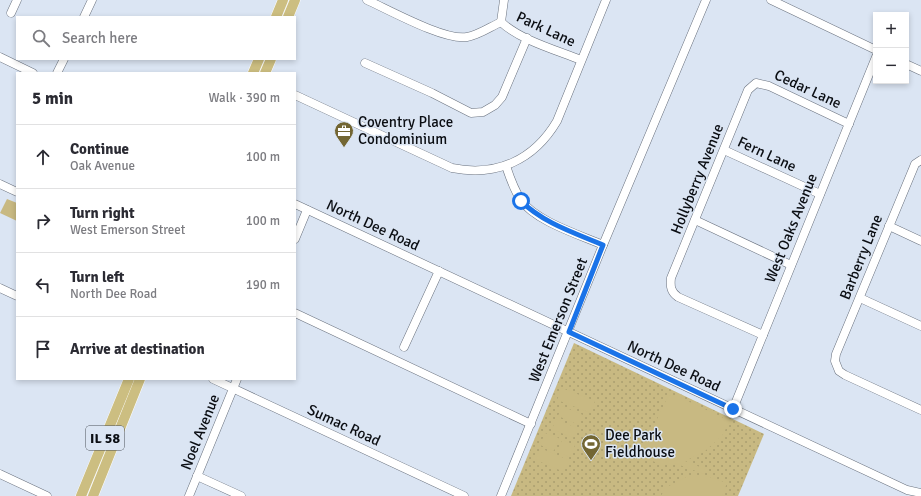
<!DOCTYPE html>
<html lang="en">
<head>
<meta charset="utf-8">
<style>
  :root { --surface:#fff; --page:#f7f7f7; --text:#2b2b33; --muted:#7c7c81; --line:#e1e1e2 }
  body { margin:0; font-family:Signika,sans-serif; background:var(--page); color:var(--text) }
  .controls { position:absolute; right:12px; top:12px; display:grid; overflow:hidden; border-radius:0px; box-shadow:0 2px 6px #0003 }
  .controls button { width:36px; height:36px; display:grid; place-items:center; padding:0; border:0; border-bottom:1px solid var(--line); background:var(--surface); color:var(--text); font:20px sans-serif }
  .stop { position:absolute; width:12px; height:12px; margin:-9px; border:3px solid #1a73e8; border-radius:50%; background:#fff }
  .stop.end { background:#1a73e8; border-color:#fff; box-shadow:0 1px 4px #0008 }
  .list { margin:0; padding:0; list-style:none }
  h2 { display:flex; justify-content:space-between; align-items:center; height:52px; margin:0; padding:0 16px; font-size:17px }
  h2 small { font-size:13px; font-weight:400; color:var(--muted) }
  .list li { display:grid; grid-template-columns:26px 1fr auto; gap:12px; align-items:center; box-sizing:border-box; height:64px; padding:0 16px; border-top:1px solid var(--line) }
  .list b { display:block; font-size:15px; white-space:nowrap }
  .list p { margin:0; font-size:13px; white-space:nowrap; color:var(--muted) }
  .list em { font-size:13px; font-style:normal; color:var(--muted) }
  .icon { flex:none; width:22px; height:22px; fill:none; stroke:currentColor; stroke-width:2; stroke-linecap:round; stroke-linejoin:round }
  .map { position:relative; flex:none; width:921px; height:496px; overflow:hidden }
  .search { position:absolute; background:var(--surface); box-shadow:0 2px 6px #0003; left:16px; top:16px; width:280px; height:44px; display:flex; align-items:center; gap:10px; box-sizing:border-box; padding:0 14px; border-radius:0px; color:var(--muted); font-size:15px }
  .panel { position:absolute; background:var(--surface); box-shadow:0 2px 6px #0003; left:16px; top:72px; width:280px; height:308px; border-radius:0px }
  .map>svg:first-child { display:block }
</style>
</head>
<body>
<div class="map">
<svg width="921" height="496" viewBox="0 0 921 496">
  <defs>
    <pattern id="park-dots" width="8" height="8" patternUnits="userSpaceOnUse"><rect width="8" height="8" fill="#c8b982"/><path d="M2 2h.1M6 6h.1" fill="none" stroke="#aa9e6f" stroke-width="1.8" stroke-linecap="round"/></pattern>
  </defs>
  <rect width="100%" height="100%" fill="#dbe5f3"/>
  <path fill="url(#park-dots)" d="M574 343 764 434 738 496H511Z"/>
  <g fill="#c8b982">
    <path d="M7 199 17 203V221L0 213Z"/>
    <path d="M562 388 595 401 591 413 557 400Z"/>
    <path d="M675 395 730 421 722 436 704 452 685 461 705 469 704 474 674 463H657L640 455 668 396Z"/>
    <path d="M562 406 583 415 579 425 558 416Z"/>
    <path d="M556 419 577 428 573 438 552 429Z"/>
    <path d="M545 433 559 438 554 451 540 445Z"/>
    <path d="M562 440 575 445 570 457 557 452Z"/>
    <path d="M540 448 569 460 564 472 536 460Z"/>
    <path d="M688 476H707L727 483 722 496H661L665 488Z"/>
  </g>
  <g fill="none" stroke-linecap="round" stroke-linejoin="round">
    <defs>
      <g id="minor">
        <path d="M367 0C389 10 445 41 467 37 479 35 490 27 501 22"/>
        <path d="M771 0 876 50"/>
        <path d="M11 13 17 0"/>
        <path d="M84 17 92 0"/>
        <path d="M501 22C520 40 556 50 581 60"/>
        <path d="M501 22 504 0"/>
        <path d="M0 57 33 73"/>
        <path d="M365 63 432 93 471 113 483 112 495 105 502 97 527 38"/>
        <path d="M906 64 921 71"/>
        <path d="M57 73 64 59"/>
        <path d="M295 95 452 168C497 177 534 160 557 121L606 0"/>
        <path d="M724 150 820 194"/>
        <path d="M921 160 915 164 913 169 836 354 835 361 839 371 845 375 921 410"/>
        <path d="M506 166C510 178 514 190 521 200 535 221 580 235 603 245"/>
        <path d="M0 184 17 192"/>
        <path d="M295 204 907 490 921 493"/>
        <path d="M695 220 791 265"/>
        <path d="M889 226 921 241"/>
        <path d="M295 239 307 210"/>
        <path d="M0 288 17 296"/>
        <path d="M860 298 921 326"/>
        <path d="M295 313 531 424"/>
        <path d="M763 335 678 297C671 292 670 287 671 278L748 90 756 83 769 86 849 124"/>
        <path d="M404 347 439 271"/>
        <path d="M213 379 464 496"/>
        <path d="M733 409 876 57"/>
        <path d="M0 474 47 496"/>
        <path d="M197 476 241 496"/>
        <path d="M189 496 237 379"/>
        <path d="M501 496 603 245 706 0"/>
      </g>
      <g id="major">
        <path d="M276 17 283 0"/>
        <path d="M288 17 295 0"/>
        <path d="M253 73 259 59"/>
        <path d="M265 73 271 59"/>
        <path d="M81 496 129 379"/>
        <path d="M93 496 140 379"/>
      </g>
    </defs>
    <use href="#minor" stroke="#69717e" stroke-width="9"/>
    <use href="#major" stroke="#fff" stroke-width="11"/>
    <use href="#minor" stroke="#fff" stroke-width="8"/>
    <use href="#major" stroke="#ccbe81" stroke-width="10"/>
  </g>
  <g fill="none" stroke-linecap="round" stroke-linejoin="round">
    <path stroke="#1a73e8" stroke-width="5" d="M521 201C543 223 575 233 603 245L569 332 733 409"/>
  </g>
  <defs>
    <symbol id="office-pin" viewBox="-11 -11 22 30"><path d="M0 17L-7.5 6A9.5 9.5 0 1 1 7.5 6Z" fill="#736633" stroke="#dbe5f3"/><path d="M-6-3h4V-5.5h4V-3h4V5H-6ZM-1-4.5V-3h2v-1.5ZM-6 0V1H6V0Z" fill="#fff"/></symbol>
    <symbol id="stadium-pin" viewBox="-11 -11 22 30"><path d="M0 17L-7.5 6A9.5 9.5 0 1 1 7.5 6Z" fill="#736633" stroke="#dbe5f3"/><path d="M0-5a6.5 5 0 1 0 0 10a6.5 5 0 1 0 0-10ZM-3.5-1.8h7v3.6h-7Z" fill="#fff"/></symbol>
  </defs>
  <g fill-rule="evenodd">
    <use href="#office-pin" x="333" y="120" width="22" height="30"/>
    <use href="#stadium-pin" x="580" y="433" width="22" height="30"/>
  </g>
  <g text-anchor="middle" stroke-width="3" stroke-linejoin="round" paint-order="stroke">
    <rect fill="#dbe5f3" stroke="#494e56" stroke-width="1" x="86" y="426" width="38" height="24" rx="3"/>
    <g font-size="14" font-weight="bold" fill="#0b0e13">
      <text x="105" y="443">IL 58</text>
    </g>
    <g font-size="15" fill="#0b0e13" stroke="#dbe5f3">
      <text transform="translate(546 29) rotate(25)" y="5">Park Lane</text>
      <text transform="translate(808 89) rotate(25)" y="5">Cedar Lane</text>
      <text transform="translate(767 154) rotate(25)" y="5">Fern Lane</text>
      <text transform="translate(697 179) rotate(-68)" y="5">Hollyberry Avenue</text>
      <text transform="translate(373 225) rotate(25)" y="5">North Dee Road</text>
      <text transform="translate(791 228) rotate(-68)" y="5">West Oaks Avenue</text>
      <text transform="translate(861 257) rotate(-68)" y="5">Barberry Lane</text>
      <text transform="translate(558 320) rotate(-68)" y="5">West Emerson Street</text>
      <text transform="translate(674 366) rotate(25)" y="5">North Dee Road</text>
      <text transform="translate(344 425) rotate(25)" y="5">Sumac Road</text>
      <text transform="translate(200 432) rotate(-68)" y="5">Noel Avenue</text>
    </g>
    <g font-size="15" fill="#0b0e13" stroke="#dbe5f3" text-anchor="start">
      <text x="358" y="127">Coventry Place<tspan x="358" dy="17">Condominium</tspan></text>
      <text x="605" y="440">Dee Park<tspan x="605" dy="17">Fieldhouse</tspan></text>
    </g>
  </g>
</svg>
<div class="controls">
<button>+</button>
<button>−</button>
</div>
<div class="stop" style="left:521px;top:201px"></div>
<div class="stop end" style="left:733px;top:409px"></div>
<div class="search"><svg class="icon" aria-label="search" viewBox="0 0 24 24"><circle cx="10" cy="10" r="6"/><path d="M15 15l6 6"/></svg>Search here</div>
<section class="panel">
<h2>5 min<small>Walk · 390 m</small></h2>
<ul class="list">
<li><svg class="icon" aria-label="ahead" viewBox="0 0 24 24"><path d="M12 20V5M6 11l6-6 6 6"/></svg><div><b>Continue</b><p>Oak Avenue</p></div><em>100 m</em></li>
<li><svg class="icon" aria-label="right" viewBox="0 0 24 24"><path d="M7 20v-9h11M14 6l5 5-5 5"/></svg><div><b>Turn right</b><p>West Emerson Street</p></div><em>100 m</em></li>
<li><svg class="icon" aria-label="left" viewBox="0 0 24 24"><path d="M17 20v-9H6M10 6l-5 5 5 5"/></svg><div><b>Turn left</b><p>North Dee Road</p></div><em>190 m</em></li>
<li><svg class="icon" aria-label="arrive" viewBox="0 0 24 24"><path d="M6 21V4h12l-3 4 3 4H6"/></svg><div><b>Arrive at destination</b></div></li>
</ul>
</section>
</div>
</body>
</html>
